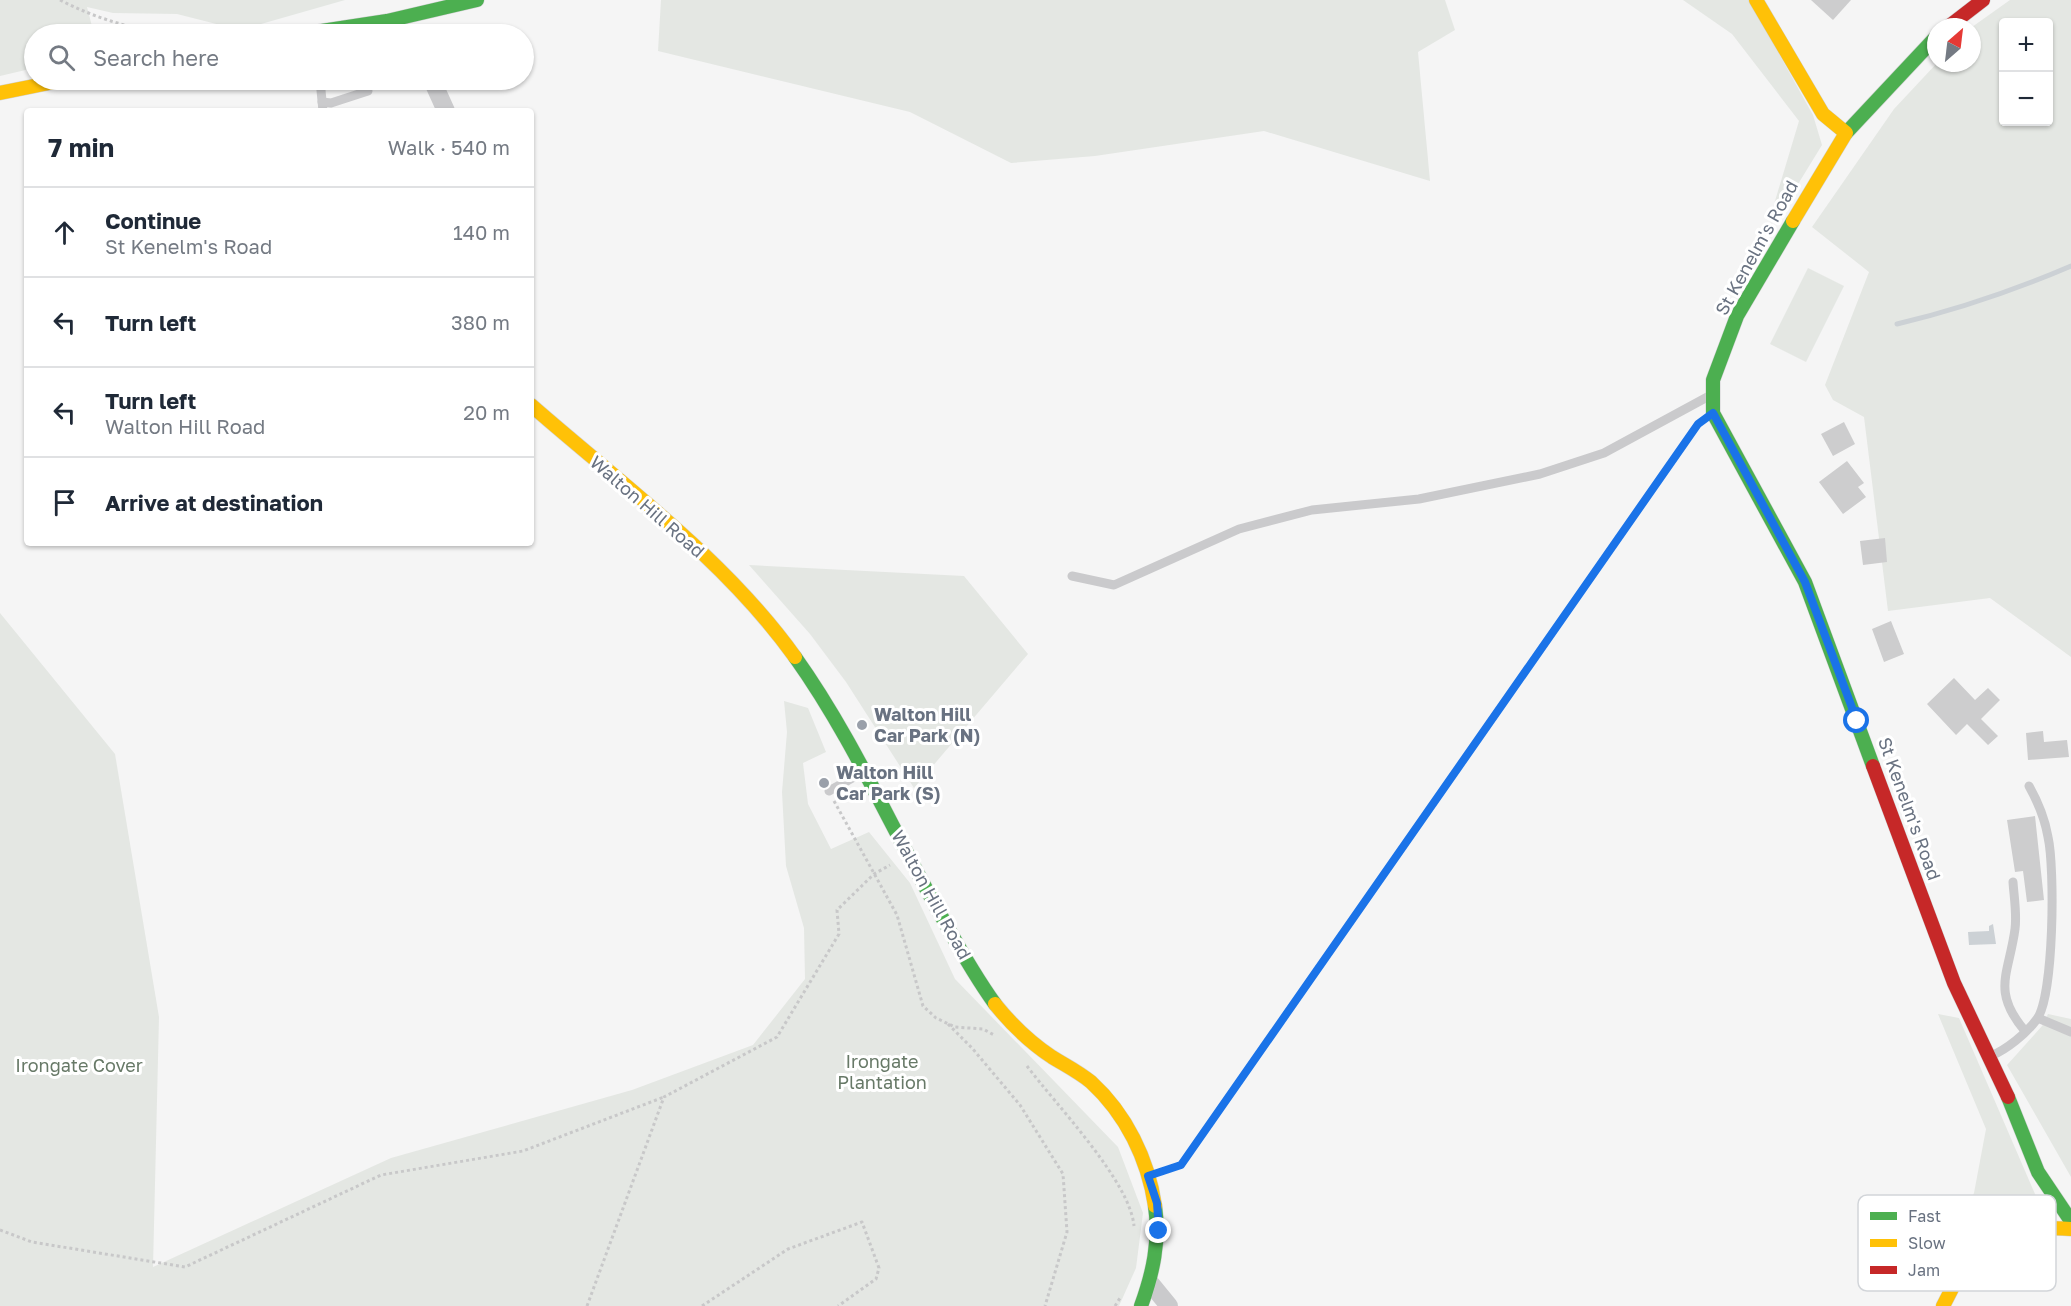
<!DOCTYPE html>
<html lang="en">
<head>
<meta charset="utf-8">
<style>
  :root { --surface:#fff; --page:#f6f6f7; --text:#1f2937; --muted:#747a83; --line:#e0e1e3 }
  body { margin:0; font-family:"Golos Text",sans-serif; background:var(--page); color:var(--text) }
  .controls { position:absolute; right:18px; top:18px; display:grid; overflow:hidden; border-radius:6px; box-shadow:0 2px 4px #0004 }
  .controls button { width:54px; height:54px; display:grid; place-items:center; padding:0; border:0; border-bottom:2px solid var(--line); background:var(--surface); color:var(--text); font:30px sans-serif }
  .compass { position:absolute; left:1927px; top:18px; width:54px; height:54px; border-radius:50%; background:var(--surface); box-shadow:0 2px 4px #0004; rotate:28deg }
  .stop { position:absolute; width:18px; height:18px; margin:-14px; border:4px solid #1a73e8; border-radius:50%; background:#fff }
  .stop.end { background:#1a73e8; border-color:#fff; box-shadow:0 2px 6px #0008 }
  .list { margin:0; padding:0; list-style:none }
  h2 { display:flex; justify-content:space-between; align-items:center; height:78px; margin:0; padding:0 24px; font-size:26px }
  h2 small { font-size:20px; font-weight:400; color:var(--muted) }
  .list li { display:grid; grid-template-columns:39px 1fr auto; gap:18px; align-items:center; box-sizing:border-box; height:90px; padding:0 24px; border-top:2px solid var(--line) }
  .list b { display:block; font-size:22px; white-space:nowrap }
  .list p { margin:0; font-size:20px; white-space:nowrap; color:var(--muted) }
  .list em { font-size:20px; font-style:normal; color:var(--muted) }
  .icon { flex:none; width:33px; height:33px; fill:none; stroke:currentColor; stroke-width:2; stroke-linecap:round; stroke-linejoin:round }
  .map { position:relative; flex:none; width:2071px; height:1306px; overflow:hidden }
  .search { position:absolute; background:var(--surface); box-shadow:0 2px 4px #0004; left:24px; top:24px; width:510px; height:66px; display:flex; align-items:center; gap:15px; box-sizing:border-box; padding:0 21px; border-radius:33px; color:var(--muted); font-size:22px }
  .panel { position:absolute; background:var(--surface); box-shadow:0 2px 4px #0004; left:24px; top:108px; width:510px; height:438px; border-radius:6px }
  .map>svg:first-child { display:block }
</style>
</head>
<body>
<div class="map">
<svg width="2071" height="1306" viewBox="0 0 2071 1306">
  <rect width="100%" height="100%" fill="#f5f5f5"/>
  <g fill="#e4e7e3" fill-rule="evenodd">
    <path d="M0 0H345L240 30 177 14 113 13 87 7 94 34H34V68L0 76Z"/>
    <path d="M661 0H1445L1455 30 1418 52 1430 181 1264 131 1095 156 1011 163 910 112 658 51Z"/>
    <path d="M1683 0H1749L1813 115 1822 145 1784 207 1769 221 1799 121 1732 34Z"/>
    <path d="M2010 0H2071V657L1990 598 1888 611 1864 417 1833 400 1825 385 1869 272 1812 227 1894 109 1937 63H1972V27ZM2004 22H2048V122H2004Z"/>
    <path d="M1808 268 1844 286 1806 362 1770 344Z"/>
    <path d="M749 565 964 576 1028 654 914 788 846 682 810 634Z"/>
    <path d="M0 613 115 754 159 1017 153 1267 391 1158 632 1090 753 1045 805 979 804 928 786 866 782 792 787 732 784 701 808 708 826 752 803 763 808 804 831 849 869 832 910 883 955 979 1118 1147 1143 1213 1136 1268 1119 1306H0Z"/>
    <path d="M1938 1014 1959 1018 2038 1201 1998 1219 1930 1285 1974 1193 1986 1129Z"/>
    <path d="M2048 1014 2071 1019V1177L2007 1065 2042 1026Z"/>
  </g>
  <path fill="#ccd1d5" d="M1993 924 1996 944 1969 945 1968 932 1989 931V926Z"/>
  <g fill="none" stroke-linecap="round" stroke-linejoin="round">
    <path stroke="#ccd1d5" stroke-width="5" d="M1897 324C1956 310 2015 290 2071 266"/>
  </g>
  <g fill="#cdcdce">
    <path d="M1811 0H1851L1833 20Z"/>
    <path d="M1844 422 1855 444 1833 456 1821 434Z"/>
    <path d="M1847 461 1864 483 1858 487 1866 497 1843 514 1819 482Z"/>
    <path d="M1885 538 1887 562 1863 565 1860 541Z"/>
    <path d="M1891 621 1904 654 1884 662 1872 629Z"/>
    <path d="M1954 678 1975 700 1988 688 2000 700 1981 719 1998 736 1988 745 1967 724 1956 735 1927 704Z"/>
    <path d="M2043 731 2044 742 2067 740 2069 757 2028 760 2026 733Z"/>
    <path d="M2035 816 2044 900 2027 902 2023 871 2015 872 2007 820Z"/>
  </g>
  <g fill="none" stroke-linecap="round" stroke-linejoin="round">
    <defs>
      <g id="fast">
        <path d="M302 34 387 21 477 0"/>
        <path d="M1846 133 1936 37"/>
        <path d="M1793 221 1737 316 1713 380V413L1805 582 1873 766"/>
        <path d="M795 657C855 741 895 837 947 926 962 953 977 979 995 1004"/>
        <path d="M2008 1097 2038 1172 2071 1221"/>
        <path d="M1141 1306C1153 1273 1160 1241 1155 1206"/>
      </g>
      <g id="slow">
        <path d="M1756 0 1823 114 1846 133 1793 221"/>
        <path d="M0 93 64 80"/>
        <path d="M531 405C621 484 725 559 795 657"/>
        <path d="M995 1004C1011 1024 1031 1043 1052 1057 1065 1065 1079 1072 1091 1082 1126 1114 1148 1159 1155 1206"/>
        <path d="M1943 1306C1952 1289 1961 1268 1975 1255 2000 1232 2038 1226 2071 1229"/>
      </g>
      <g id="jam">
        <path d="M1948 27 1983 0"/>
        <path d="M1873 766 1954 983 2008 1097"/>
      </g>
    </defs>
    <use href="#fast" stroke="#d1d2d3" stroke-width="15"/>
    <use href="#slow" stroke="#d1d2d3" stroke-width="15"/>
    <use href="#jam" stroke="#d1d2d3" stroke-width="15"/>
    <g stroke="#c8c8c9" stroke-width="3" stroke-dasharray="3 3" stroke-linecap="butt">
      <path d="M60 0C95 18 129 28 168 34"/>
      <path d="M834 801 897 915 923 1006 936 1018 955 1027 983 1029 994 1035"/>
      <path d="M948 1024 972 1048 1020 1105 1063 1174 1067 1232 1045 1306"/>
      <path d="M1027 1066C1056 1105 1130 1181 1134 1226"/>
      <path d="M1167 1170 1181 1165 1698 425"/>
      <path d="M0 1230 32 1242 185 1267 381 1175 523 1151 664 1097"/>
      <path d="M587 1306 664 1097 777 1037 839 934 837 910 874 874 890 865"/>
      <path d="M702 1306 788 1249 862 1222 879 1268 876 1279 838 1306"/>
      <path d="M1115 1306 1120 1298"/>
    </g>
    <g stroke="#cacacc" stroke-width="9">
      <path d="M320 80 323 111"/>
      <path d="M322 102 331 103 368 91"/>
      <path d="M1072 576 1114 585 1239 529 1312 510 1419 499 1540 474 1604 453 1711 395"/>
      <path d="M829 791 863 772"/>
      <path d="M2013 882C2014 897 2017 914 2015 929 2009 974 1991 991 2025 1031"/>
      <path d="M2038 1018 2071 1032"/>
      <path d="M1991 1056C2007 1049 2026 1034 2037 1019 2054 995 2055 868 2048 837 2045 819 2038 802 2029 786"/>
    </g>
    <g stroke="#cacacc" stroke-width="18">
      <path d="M432 80 446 111"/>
      <path d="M1151 1284 1169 1306"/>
    </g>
    <use href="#fast" stroke="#4caf50" stroke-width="14"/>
    <use href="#slow" stroke="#ffc107" stroke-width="14"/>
    <use href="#jam" stroke="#c62828" stroke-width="14"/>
  </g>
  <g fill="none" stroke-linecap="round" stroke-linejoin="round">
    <path stroke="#1a73e8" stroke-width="8" d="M1159 1231 1157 1203 1148 1176 1181 1165 1698 424 1713 413 1805 582 1857 721"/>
  </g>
  <g fill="#9aa0aa" stroke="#fff" stroke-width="2">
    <circle cx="862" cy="725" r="6"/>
    <circle cx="824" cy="783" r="6"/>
  </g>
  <g text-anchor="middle" stroke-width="6" stroke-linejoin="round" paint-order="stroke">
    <g font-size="18" fill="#697281" stroke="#fff">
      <text transform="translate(1757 248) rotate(-61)" y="6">St Kenelm's Road</text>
      <text transform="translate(647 507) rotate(41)" y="6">Walton Hill Road</text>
      <text transform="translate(1909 809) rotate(70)" y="6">St Kenelm's Road</text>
      <text transform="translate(931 895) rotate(61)" y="6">Walton Hill Road</text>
    </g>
    <g font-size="18" font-weight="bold" fill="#697281" stroke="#fff" text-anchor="start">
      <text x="874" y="721">Walton Hill<tspan x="874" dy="21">Car Park (N)</tspan></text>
      <text x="836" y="779">Walton Hill<tspan x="836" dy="21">Car Park (S)</tspan></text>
    </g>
    <g font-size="18" fill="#677967" stroke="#fff">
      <text x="882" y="1068">Irongate<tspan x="882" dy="21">Plantation</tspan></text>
      <text x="79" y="1072">Irongate Cover</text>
    </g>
  </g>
  <rect x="1858" y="1195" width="198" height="96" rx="9" fill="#fff" stroke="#d2d5d9" stroke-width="1.5"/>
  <rect x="1870" y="1212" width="27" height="8" fill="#4caf50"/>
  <rect x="1870" y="1239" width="27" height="8" fill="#ffc107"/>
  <rect x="1870" y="1266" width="27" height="8" fill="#c62828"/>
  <g font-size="16" fill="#697281">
    <text x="1908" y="1222">Fast</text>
    <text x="1908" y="1249">Slow</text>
    <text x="1908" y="1276">Jam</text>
  </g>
</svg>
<div class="controls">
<button>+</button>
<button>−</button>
</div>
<svg class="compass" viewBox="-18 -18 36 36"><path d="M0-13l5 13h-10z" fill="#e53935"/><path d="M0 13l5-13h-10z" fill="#747a83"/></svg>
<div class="stop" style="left:1857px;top:721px"></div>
<div class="stop end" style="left:1159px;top:1231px"></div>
<div class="search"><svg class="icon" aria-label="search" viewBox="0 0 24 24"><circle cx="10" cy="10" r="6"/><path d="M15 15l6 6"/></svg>Search here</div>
<section class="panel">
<h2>7 min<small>Walk · 540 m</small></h2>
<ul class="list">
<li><svg class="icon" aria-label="ahead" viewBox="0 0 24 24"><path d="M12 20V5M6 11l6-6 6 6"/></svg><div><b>Continue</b><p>St Kenelm's Road</p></div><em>140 m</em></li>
<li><svg class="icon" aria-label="left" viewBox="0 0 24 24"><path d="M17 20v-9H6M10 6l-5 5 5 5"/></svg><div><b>Turn left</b></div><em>380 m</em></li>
<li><svg class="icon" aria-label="left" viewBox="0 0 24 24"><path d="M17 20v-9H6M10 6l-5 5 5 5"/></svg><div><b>Turn left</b><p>Walton Hill Road</p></div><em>20 m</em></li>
<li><svg class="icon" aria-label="arrive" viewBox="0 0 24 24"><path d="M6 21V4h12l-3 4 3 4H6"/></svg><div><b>Arrive at destination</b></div></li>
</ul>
</section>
</div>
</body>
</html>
